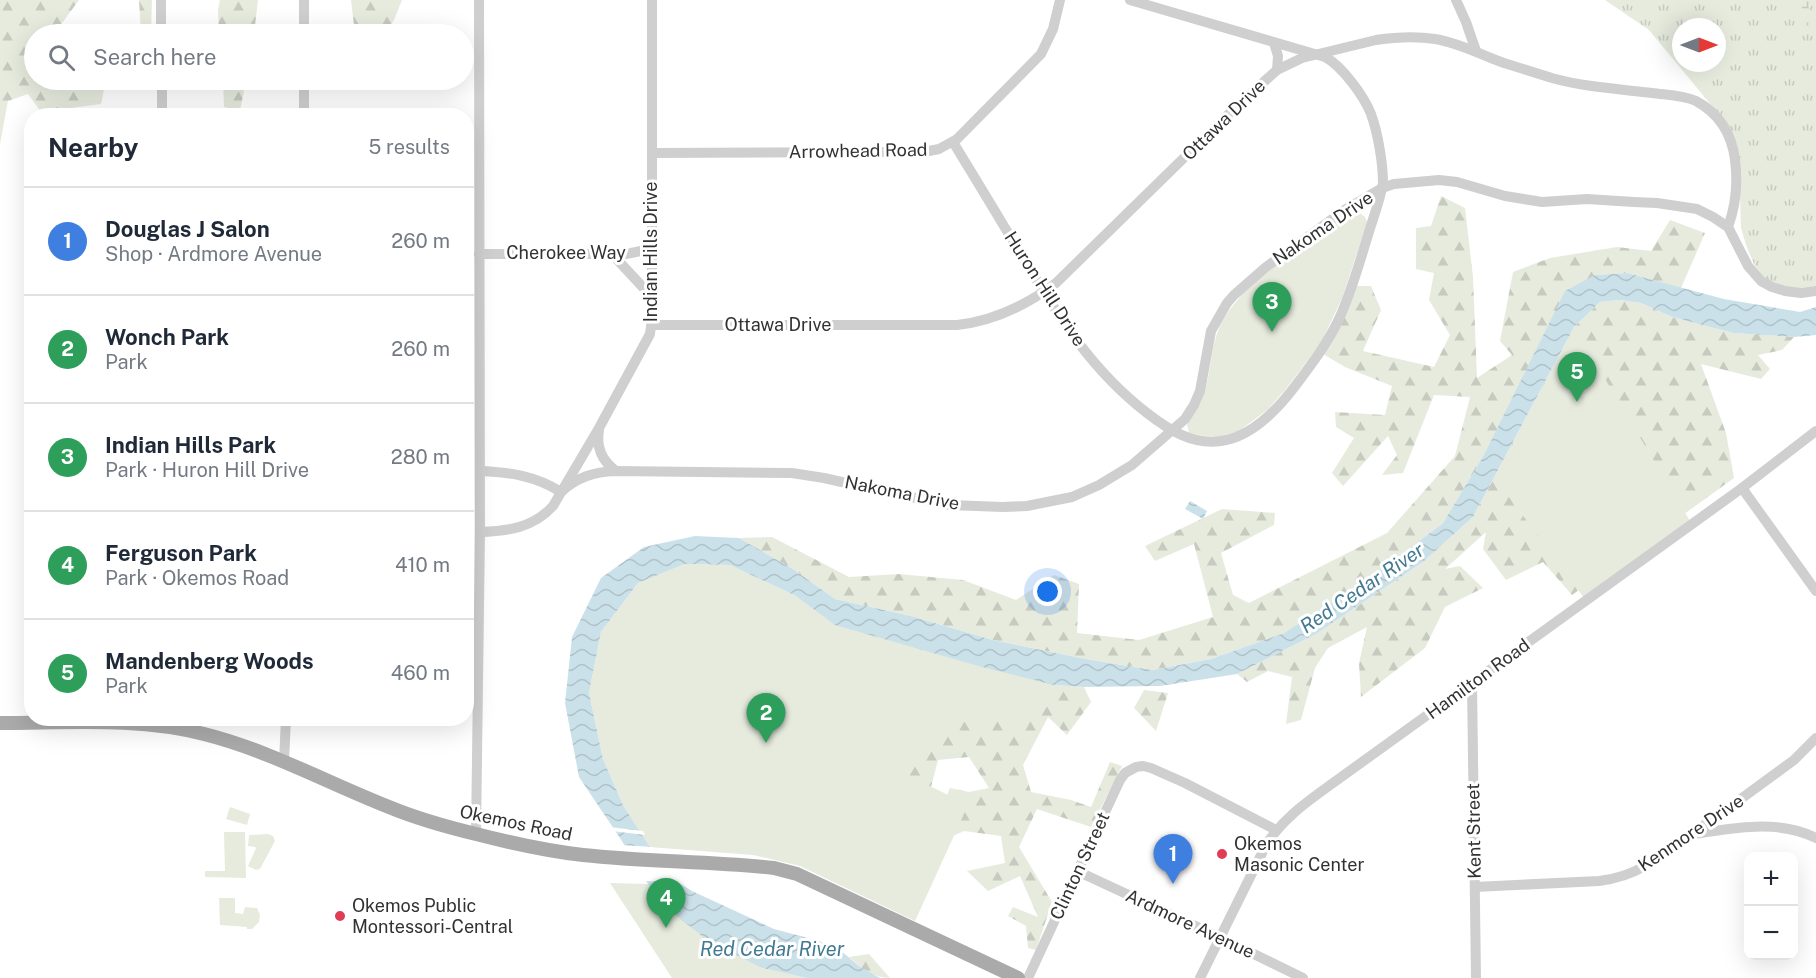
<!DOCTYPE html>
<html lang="en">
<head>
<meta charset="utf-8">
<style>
  :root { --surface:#fff; --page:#f6f6f7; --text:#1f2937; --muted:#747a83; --line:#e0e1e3; --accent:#e13c56 }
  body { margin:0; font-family:"Public Sans",sans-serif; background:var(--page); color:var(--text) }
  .controls { position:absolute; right:18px; bottom:18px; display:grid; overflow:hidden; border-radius:12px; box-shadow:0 6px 24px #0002 }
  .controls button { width:54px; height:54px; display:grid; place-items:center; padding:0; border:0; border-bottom:2px solid var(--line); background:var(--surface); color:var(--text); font:30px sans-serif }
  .compass { position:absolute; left:1672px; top:18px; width:54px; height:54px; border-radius:50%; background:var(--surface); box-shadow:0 6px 24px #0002; rotate:90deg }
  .you { position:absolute; left:1048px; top:592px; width:21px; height:21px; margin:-15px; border:4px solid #fff; border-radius:50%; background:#1a73e8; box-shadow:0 0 0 9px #1a73e833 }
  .badge { display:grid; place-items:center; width:39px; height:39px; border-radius:50%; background:var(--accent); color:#fff; font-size:20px; font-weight:700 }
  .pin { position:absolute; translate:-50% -50px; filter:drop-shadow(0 2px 3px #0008) }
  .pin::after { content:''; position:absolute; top:32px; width:21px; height:18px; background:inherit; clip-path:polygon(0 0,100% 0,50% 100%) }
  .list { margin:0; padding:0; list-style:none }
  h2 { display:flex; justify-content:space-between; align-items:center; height:78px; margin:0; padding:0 24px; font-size:26px }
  h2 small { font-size:20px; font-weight:400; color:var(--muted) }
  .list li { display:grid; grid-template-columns:39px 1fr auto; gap:18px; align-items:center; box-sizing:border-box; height:108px; padding:0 24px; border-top:2px solid var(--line) }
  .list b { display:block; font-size:22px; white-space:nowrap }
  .list p { margin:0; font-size:20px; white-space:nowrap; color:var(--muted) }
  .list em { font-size:20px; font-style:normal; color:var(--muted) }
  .icon { flex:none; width:33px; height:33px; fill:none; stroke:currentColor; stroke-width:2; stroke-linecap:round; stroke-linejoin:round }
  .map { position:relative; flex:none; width:1816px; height:978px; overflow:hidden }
  .search { position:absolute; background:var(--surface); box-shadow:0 6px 24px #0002; left:24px; top:24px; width:450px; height:66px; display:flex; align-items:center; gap:15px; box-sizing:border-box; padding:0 21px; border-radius:33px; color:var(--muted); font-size:22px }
  .panel { position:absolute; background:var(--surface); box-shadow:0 6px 24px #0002; left:24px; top:108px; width:450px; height:618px; border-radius:24px }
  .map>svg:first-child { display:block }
</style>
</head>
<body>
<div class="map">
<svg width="1816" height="978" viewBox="0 0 1816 978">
  <defs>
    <pattern id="grass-tufts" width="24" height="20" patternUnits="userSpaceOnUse" patternTransform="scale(1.5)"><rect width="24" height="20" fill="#e6ebde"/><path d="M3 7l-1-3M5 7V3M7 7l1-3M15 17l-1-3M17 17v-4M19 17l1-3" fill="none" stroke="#c6cabf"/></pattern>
    <pattern id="forest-firs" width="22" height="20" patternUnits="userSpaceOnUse" patternTransform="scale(1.5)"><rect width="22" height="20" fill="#e6ebde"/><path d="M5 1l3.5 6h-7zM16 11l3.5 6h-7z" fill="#c6cabf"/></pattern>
    <pattern id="wetland-marsh" width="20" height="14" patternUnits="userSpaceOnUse" patternTransform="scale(1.5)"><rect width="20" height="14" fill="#e6ebde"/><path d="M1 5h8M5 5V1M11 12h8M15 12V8" fill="none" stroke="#c6cabf"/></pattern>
    <pattern id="water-waves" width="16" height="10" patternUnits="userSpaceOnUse" patternTransform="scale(1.5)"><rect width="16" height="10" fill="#cbe1ea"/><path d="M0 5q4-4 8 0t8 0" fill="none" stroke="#afc2c9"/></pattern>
  </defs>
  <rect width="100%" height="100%" fill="#fff"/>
  <path fill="url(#grass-tufts)" fill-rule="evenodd" d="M1605 0H1816V286L1799 288 1781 287 1764 278 1754 264 1746 245 1741 228 1739 162 1731 129 1649 30ZM1681 27H1717V63H1681Z"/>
  <g fill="url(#forest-firs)">
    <path d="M0 0H79L54 34H34V80H106L101 104 41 112 28 94 8 101 0 144Z"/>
    <path d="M139 0H152L151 34H141Z"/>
    <path d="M220 0H258L254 34H219L218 10Z"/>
    <path d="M351 0H402L394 20 385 34H355Z"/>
    <path d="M223 80H246L240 111 224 107Z"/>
    <path d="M1441 196 1465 208 1473 277 1477 378 1512 355 1500 341 1513 272 1550 258 1617 247 1651 251 1670 220 1705 233 1681 288 1627 273 1595 275 1443 523 1375 574 1284 633 1211 659 1152 670 1086 659 993 640 911 616 835 599 793 569 739 538 772 537 849 577 899 574 963 580 1016 600 1054 575 1079 584 1077 633 1139 640 1213 617 1194 544 1155 561 1145 546 1222 509 1275 513 1274 525 1221 553 1233 595 1249 603 1387 533 1455 456 1470 397 1434 395 1403 473 1382 475 1397 455 1388 436 1343 486 1332 473 1354 438 1336 427 1335 412 1385 415 1392 386 1345 367 1323 354 1357 286H1371L1381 310 1363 351 1434 367 1450 335 1429 300 1434 273 1416 269V228L1431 226Z"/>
    <path d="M1619 300 1641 303 1672 317 1733 333 1794 337 1782 350 1758 355 1770 369 1761 379 1701 364 1726 433 1734 478 1572 595 1543 562 1506 580 1483 549 1486 532 1445 569 1460 566 1483 588 1445 607 1425 648 1361 697 1359 663 1367 627 1328 648 1315 668 1301 720 1286 724 1292 677 1268 671 1247 682 1237 674 1316 634 1423 562 1473 517 1574 327 1600 302Z"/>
    <path d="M796 596 1054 685 1084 687 1091 702 1067 735 1048 717 1023 765 1031 792 1071 800 1091 807 1110 762 1122 766 1091 827 1037 809 1019 847 1052 902 1036 950 1028 948 1026 926 1008 916 1013 907 1038 917 1020 876 988 891 967 871 1005 863 1001 836 964 831 924 849 950 788 969 792 989 788 969 757 938 760 916 845Z"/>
    <path d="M1144 690 1168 693 1156 731 1134 708Z"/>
    <path d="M869 954 890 978C874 978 861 968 849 957Z"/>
  </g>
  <path fill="url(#wetland-marsh)" d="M1806 0H1812L1808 7 1815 16C1814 24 1811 27 1802 25 1795 14 1801 10 1806 0Z"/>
  <g fill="#e6ebde">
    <path d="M1357 211 1365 217 1367 222 1343 296 1321 343 1285 390 1267 410 1239 431 1218 437 1206 436 1189 433 1187 424C1193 415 1200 406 1203 396 1212 372 1210 346 1221 324 1244 279 1306 244 1347 215Z"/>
    <path d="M1574 327 1690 521 1584 598 1495 478Z"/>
    <path d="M685 564 730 565 796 596 835 625 982 667 1054 685 1039 715 955 723 944 727 906 774 968 805 915 921 800 866 753 855 649 847 623 805 603 759 589 693 601 632 638 583Z"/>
    <path d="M230 807 250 814 247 825 226 819Z"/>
    <path d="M224 832H245L246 878 205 877V871H225Z"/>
    <path d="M268 834 273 836 275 841 260 869 256 870 248 866 256 848 255 847 248 846 249 835Z"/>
    <path d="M610 883 648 884 659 902 762 968 807 978H672Z"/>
    <path d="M219 898H235V913L243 914 245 907 257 908 260 915 259 922 252 929H247V927L220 925Z"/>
  </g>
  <g fill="url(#water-waves)">
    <path d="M1627 273 1724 299 1800 312 1816 307V335L1794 337 1733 333 1672 317 1641 303 1619 300 1600 302 1574 327 1473 517 1423 562 1316 634 1237 674 1160 686 1084 687 1054 685 982 667 835 625 796 596 730 565 685 564 638 583 601 632 589 693 603 759 623 805 668 876 692 891 774 929 819 941 840 950 859 966 880 978H807L762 968 707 940 659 902 620 838 579 777 565 703 572 637 601 578 644 547 695 536 739 538 793 569 835 599 911 616 993 640 1086 659 1152 670 1211 659 1284 633 1375 574 1443 523 1484 455 1565 291 1595 275Z"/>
    <path d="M1190 501 1207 511 1203 519 1185 509Z"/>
  </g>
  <g fill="#fff">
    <path d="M609 827 643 831 645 835 612 831Z"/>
    <path d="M621 845 653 847 670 873 684 882 643 881Z"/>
  </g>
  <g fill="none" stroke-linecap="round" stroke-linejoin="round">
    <g stroke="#cfcfcf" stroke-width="10">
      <path d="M161 0V34"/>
      <path d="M304 0V34"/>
      <path d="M1456 0 1466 22 1476 51"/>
      <path d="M1274 43 1278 56 1277 70"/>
      <path d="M162 80V116"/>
      <path d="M304 80V116"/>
      <path d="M953 142C973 175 994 209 1014 243 1053 307 1086 366 1147 413 1169 430 1192 445 1221 441 1252 437 1278 409 1296 385 1311 365 1327 344 1338 321 1351 294 1359 264 1368 235 1373 218 1380 201 1383 183 1383 164 1378 133 1371 114 1364 96 1342 66 1325 57L1130 0"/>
      <path d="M652 153 887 152 929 151 939 149 957 139 1041 54 1053 29 1060 0"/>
      <path d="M479 254H626L651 249"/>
      <path d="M612 254 652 297"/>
      <path d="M652 325H957C993 321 1028 304 1056 283L1241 102 1277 70 1302 58 1376 40C1396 37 1416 36 1435 39 1460 43 1481 55 1504 63 1520 68 1536 73 1552 78 1584 87 1619 89 1652 93 1666 95 1683 95 1696 101 1720 114 1732 135 1735 160 1738 183 1736 205 1728 227"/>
      <path d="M599 430C596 447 602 461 616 471"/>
      <path d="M480 471C509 472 536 476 561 492 577 477 594 472 616 471L792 473 824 478 886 492 949 505 1003 507 1027 506 1072 497 1099 485 1132 465 1185 419 1194 405 1200 391 1211 331 1227 303 1234 295 1266 267 1346 209 1382 188 1394 184 1439 180 1457 182 1505 196 1542 202 1587 199 1634 202 1657 203 1697 209 1713 217 1728 227 1748 266 1761 281 1772 287 1785 291 1801 293 1816 291"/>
      <path d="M1742 488 1816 591"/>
      <path d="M480 532C508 531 533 528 553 506L599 428 650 334 652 318V0"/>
      <path d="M1472 683 1476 978"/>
      <path d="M284 762 286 718"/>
      <path d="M476 834 480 532 479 0"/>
      <path d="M1695 834C1735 828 1778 819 1816 838"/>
      <path d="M1077 871 1219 937 1303 978"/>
      <path d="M1475 887 1599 881C1616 879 1631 874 1645 866L1723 812 1794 760 1816 738"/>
      <path d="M1028 978 1120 780 1125 773 1136 767 1143 766 1151 768 1185 783 1276 830"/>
      <path d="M1200 978 1266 845C1283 818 1308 801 1333 783L1742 488 1816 431"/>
    </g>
    <path stroke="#aaa" stroke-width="14" d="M0 723C68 723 138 717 204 734 268 750 328 783 389 807 418 819 447 827 476 834 511 843 547 851 583 855 647 862 711 861 774 868L797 874 1018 978"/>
  </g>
  <g fill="#e13c56" stroke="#fff" stroke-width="2">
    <circle cx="1222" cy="854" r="6"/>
    <circle cx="340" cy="916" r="6"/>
  </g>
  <g text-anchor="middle" stroke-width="6" stroke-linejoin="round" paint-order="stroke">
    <g font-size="18" fill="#323232" stroke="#fff">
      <text transform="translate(1224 120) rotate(-44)" y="6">Ottawa Drive</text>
      <text transform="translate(858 151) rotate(-1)" y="6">Arrowhead Road</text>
      <text transform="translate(1323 228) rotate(-34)" y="6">Nakoma Drive</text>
      <text transform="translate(651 252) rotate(-90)" y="6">Indian Hills Drive</text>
      <text x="566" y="259">Cherokee Way</text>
      <text transform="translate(1045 289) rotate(57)" y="6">Huron Hill Drive</text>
      <text x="778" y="331">Ottawa Drive</text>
      <text transform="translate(902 493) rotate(11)" y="6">Nakoma Drive</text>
      <text transform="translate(1478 679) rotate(-36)" y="6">Hamilton Road</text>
      <text transform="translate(516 823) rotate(12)" y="6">Okemos Road</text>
      <text transform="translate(1474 831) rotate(-91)" y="6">Kent Street</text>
      <text transform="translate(1691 833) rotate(-34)" y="6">Kenmore Drive</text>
      <text transform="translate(1080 866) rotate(-65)" y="6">Clinton Street</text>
      <text transform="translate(1190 924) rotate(25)" y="6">Ardmore Avenue</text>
    </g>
    <g font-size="18" fill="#323232" stroke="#fff" text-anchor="start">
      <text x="1234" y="850">Okemos<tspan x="1234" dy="21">Masonic Center</tspan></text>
      <text x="352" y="912">Okemos Public<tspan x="352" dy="21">Montessori-Central</tspan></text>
    </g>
    <g font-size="20" font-style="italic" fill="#417a93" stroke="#fff">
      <text transform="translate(1362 588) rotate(-34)" y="7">Red Cedar River</text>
      <text x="772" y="956">Red Cedar River</text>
    </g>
  </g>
</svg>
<div class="controls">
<button>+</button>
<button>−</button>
</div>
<svg class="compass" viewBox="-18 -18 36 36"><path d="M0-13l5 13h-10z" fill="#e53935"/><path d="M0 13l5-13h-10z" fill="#747a83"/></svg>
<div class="you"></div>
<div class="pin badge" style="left:1173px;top:884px;background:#3f7fe0">1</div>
<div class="pin badge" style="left:766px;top:743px;background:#2e9e5b">2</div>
<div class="pin badge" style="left:1272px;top:332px;background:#2e9e5b">3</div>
<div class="pin badge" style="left:666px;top:928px;background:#2e9e5b">4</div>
<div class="pin badge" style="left:1577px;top:402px;background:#2e9e5b">5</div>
<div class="search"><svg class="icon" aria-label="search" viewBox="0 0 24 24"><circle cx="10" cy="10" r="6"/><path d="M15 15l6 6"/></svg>Search here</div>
<section class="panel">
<h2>Nearby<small>5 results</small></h2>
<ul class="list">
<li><span class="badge" style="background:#3f7fe0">1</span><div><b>Douglas J Salon</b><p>Shop · Ardmore Avenue</p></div><em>260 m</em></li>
<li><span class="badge" style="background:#2e9e5b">2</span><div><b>Wonch Park</b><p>Park</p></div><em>260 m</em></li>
<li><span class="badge" style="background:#2e9e5b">3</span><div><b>Indian Hills Park</b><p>Park · Huron Hill Drive</p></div><em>280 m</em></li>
<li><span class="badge" style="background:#2e9e5b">4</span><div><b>Ferguson Park</b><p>Park · Okemos Road</p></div><em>410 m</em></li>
<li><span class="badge" style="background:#2e9e5b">5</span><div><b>Mandenberg Woods</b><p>Park</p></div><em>460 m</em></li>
</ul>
</section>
</div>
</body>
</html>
